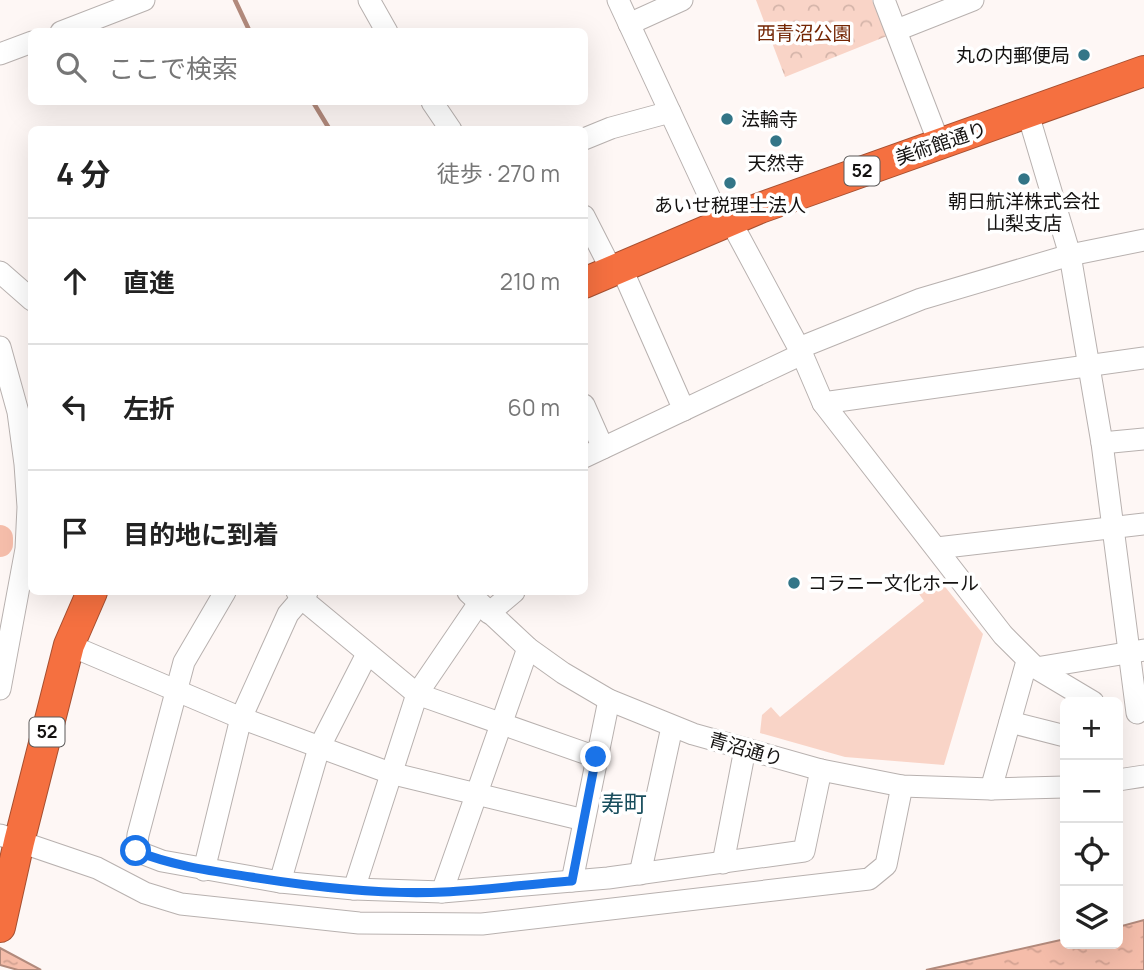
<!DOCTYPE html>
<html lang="ja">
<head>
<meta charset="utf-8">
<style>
  :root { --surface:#fff; --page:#f6f6f6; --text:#222; --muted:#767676; --line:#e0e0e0 }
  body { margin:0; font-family:Manrope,"Noto Sans JP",sans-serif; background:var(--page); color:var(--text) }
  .controls { position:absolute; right:21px; bottom:21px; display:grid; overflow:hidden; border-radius:10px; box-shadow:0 7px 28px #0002 }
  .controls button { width:63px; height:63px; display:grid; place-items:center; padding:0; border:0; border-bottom:2px solid var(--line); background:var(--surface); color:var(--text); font:35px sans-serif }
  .stop { position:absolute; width:21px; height:21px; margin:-16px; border:5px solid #1a73e8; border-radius:50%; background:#fff }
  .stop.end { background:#1a73e8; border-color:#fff; box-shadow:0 2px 7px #0008 }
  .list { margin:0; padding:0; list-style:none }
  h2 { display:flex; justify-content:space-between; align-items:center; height:91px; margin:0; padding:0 28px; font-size:30px }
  h2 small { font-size:23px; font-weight:400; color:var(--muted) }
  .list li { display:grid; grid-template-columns:46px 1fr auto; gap:21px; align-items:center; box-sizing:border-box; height:126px; padding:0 28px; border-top:2px solid var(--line) }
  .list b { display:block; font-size:26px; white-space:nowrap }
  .list em { font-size:23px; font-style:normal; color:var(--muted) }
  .icon { flex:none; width:38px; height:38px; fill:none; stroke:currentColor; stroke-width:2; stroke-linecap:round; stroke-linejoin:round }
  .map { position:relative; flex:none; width:1144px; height:970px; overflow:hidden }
  .search { position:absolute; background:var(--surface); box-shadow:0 7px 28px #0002; left:28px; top:28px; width:560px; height:77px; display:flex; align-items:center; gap:18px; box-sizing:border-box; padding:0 24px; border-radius:10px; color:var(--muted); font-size:26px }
  .panel { position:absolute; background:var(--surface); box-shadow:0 7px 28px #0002; left:28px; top:126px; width:560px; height:469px; border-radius:10px }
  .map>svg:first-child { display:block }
</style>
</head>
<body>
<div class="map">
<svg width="1144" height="970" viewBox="0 0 1144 970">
  <defs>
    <pattern id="forest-crowns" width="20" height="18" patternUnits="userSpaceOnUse" patternTransform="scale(1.75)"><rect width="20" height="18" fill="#f9d4c7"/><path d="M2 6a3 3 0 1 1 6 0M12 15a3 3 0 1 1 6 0" fill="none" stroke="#d5b5aa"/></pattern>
    <pattern id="water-ripples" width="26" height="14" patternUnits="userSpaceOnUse" patternTransform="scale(1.75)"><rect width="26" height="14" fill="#f5bdaa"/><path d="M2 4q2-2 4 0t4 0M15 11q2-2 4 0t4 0" fill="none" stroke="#d1a191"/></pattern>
  </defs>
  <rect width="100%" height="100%" fill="#fef7f5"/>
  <path fill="url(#forest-crowns)" d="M756 0H872L887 36 785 77Z"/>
  <path fill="#f9d4c7" d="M938 578 983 634 944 765 845 757 760 733 762 715 771 707 780 717 924 601 919 594Z"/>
  <g fill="url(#water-ripples)" stroke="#b28a7c" stroke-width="2">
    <path d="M1144 920V970H926L1065 939V944H1118V927Z"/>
    <path d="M0 948 41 970H18L0 965Z"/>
  </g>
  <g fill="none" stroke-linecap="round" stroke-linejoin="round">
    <g stroke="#b28a7c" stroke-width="4.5">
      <path d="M235 0 250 32"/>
      <path d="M313 102 330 130"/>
    </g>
    <path stroke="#f5bdaa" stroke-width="26" d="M0 538V544"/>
    <defs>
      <g id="minor">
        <path d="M369 0 387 32"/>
        <path d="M618 0 722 224"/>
        <path d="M884 0 939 143"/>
        <path d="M629 24 682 0"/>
        <path d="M897 30 973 0"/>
        <path d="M61 32 144 0"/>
        <path d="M0 54 32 42"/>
        <path d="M432 102 451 130"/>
        <path d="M1028 114 1070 255 1102 443 1137 713"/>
        <path d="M584 139 611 128 670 112"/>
        <path d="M584 216 612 271"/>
        <path d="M730 220 802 354 823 403 1003 635 1036 668 1093 702"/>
        <path d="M621 267 684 410"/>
        <path d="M0 272 32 300"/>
        <path d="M0 347 18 412 25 464 28 507 26 549 0 689"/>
        <path d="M799 348 921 299 1070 255 1144 240"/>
        <path d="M823 403 1144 358"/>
        <path d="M584 405 603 448"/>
        <path d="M1102 443 1144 439"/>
        <path d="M584 457 802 354"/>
        <path d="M937 548 1144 524"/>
        <path d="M225 592 184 662 138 835 136 851 162 861 280 882 354 889 442 892 608 878 804 851 821 770"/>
        <path d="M297 592 301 598 417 694 596 757"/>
        <path d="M468 592 528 648 563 673 609 700 693 734 821 770 902 786 991 789 1065 787"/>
        <path d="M489 613 514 592"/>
        <path d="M69 645 241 718 390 773 584 820"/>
        <path d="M1036 668 1144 650"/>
        <path d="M1010 722 1065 736"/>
        <path d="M1118 780 1144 776"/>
        <path d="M991 789 1027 661"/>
        <path d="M0 835 97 868 145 893 181 904 359 923 482 924 869 879 886 865 902 786"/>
        <path d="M723 863 745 749"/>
        <path d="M204 870 241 718 288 614 307 592"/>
        <path d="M640 874 672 727"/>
        <path d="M572 881 609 700"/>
        <path d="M280 882 319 748 367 654"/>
        <path d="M354 889 417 694 479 603"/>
        <path d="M442 892 528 648"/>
      </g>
      <g id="highway">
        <path d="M584 283 760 208 1144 71"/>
        <path d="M0 927 19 842 69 645 92 592"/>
      </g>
    </defs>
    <use href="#minor" stroke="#b8b1af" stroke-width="23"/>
    <use href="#highway" stroke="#a64f30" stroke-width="32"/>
    <use href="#minor" stroke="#fff" stroke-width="21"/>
    <use href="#highway" stroke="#f57040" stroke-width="30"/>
  </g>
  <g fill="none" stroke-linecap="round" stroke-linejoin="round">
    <path stroke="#1a73e8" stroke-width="9" d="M136 851C173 866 212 871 251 877 314 887 380 895 444 892 487 890 530 884 572 881L596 757"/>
  </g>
  <g fill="#337587" stroke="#fff" stroke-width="2.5">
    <circle cx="1084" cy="55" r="7"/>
    <circle cx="727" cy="119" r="7"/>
    <circle cx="776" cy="141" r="7"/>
    <circle cx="1024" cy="179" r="7"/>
    <circle cx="730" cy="183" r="7"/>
    <circle cx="794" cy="583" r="7"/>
  </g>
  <g text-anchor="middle" stroke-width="7" stroke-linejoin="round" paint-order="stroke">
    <g fill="#fff" stroke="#5a5958" stroke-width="2">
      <rect x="844.5" y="156.5" width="35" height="29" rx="5"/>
      <rect x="29.5" y="717.5" width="35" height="29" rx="5"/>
    </g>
    <g font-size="18" font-weight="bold" fill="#141211">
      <text x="862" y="177">52</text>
      <text x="47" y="738">52</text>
    </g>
    <g font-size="19" fill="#732503" stroke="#fff">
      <text x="804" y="40">西青沼公園</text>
    </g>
    <g font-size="19" fill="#141211" stroke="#fff">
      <text x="1070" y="62" text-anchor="end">丸の内郵便局</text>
      <text x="741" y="126" text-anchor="start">法輪寺</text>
      <text x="776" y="170">天然寺</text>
      <text x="1024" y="208">朝日航洋株式会社<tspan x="1024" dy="22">山梨支店</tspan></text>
      <text x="730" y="212">あいせ税理士法人</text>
      <text x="808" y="590" text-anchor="start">コラニー文化ホール</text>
    </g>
    <g font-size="19" fill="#141211" stroke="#fff">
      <text transform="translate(941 143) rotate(-19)" y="7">美術館通り</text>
      <text transform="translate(746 749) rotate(16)" y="7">青沼通り</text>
    </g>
    <g font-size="23" fill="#194e5d" stroke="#fff">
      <text x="624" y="812">寿町</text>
    </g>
  </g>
</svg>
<div class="controls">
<button>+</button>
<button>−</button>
<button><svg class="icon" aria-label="locate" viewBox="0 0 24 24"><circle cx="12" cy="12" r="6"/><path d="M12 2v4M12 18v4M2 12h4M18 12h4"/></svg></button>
<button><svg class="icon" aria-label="layers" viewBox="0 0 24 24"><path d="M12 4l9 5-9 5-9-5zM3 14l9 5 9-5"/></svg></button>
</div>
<div class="stop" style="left:136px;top:851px"></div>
<div class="stop end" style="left:596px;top:757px"></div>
<div class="search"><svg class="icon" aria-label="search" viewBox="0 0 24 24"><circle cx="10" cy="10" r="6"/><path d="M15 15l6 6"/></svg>ここで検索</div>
<section class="panel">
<h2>4 分<small>徒歩 · 270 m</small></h2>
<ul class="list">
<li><svg class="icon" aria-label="ahead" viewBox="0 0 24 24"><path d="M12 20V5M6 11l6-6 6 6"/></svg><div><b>直進</b></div><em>210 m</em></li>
<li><svg class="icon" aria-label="left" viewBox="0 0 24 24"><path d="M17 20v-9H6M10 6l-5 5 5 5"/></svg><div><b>左折</b></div><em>60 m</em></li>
<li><svg class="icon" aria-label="arrive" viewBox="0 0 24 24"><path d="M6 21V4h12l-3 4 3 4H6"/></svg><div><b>目的地に到着</b></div></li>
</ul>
</section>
</div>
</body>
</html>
